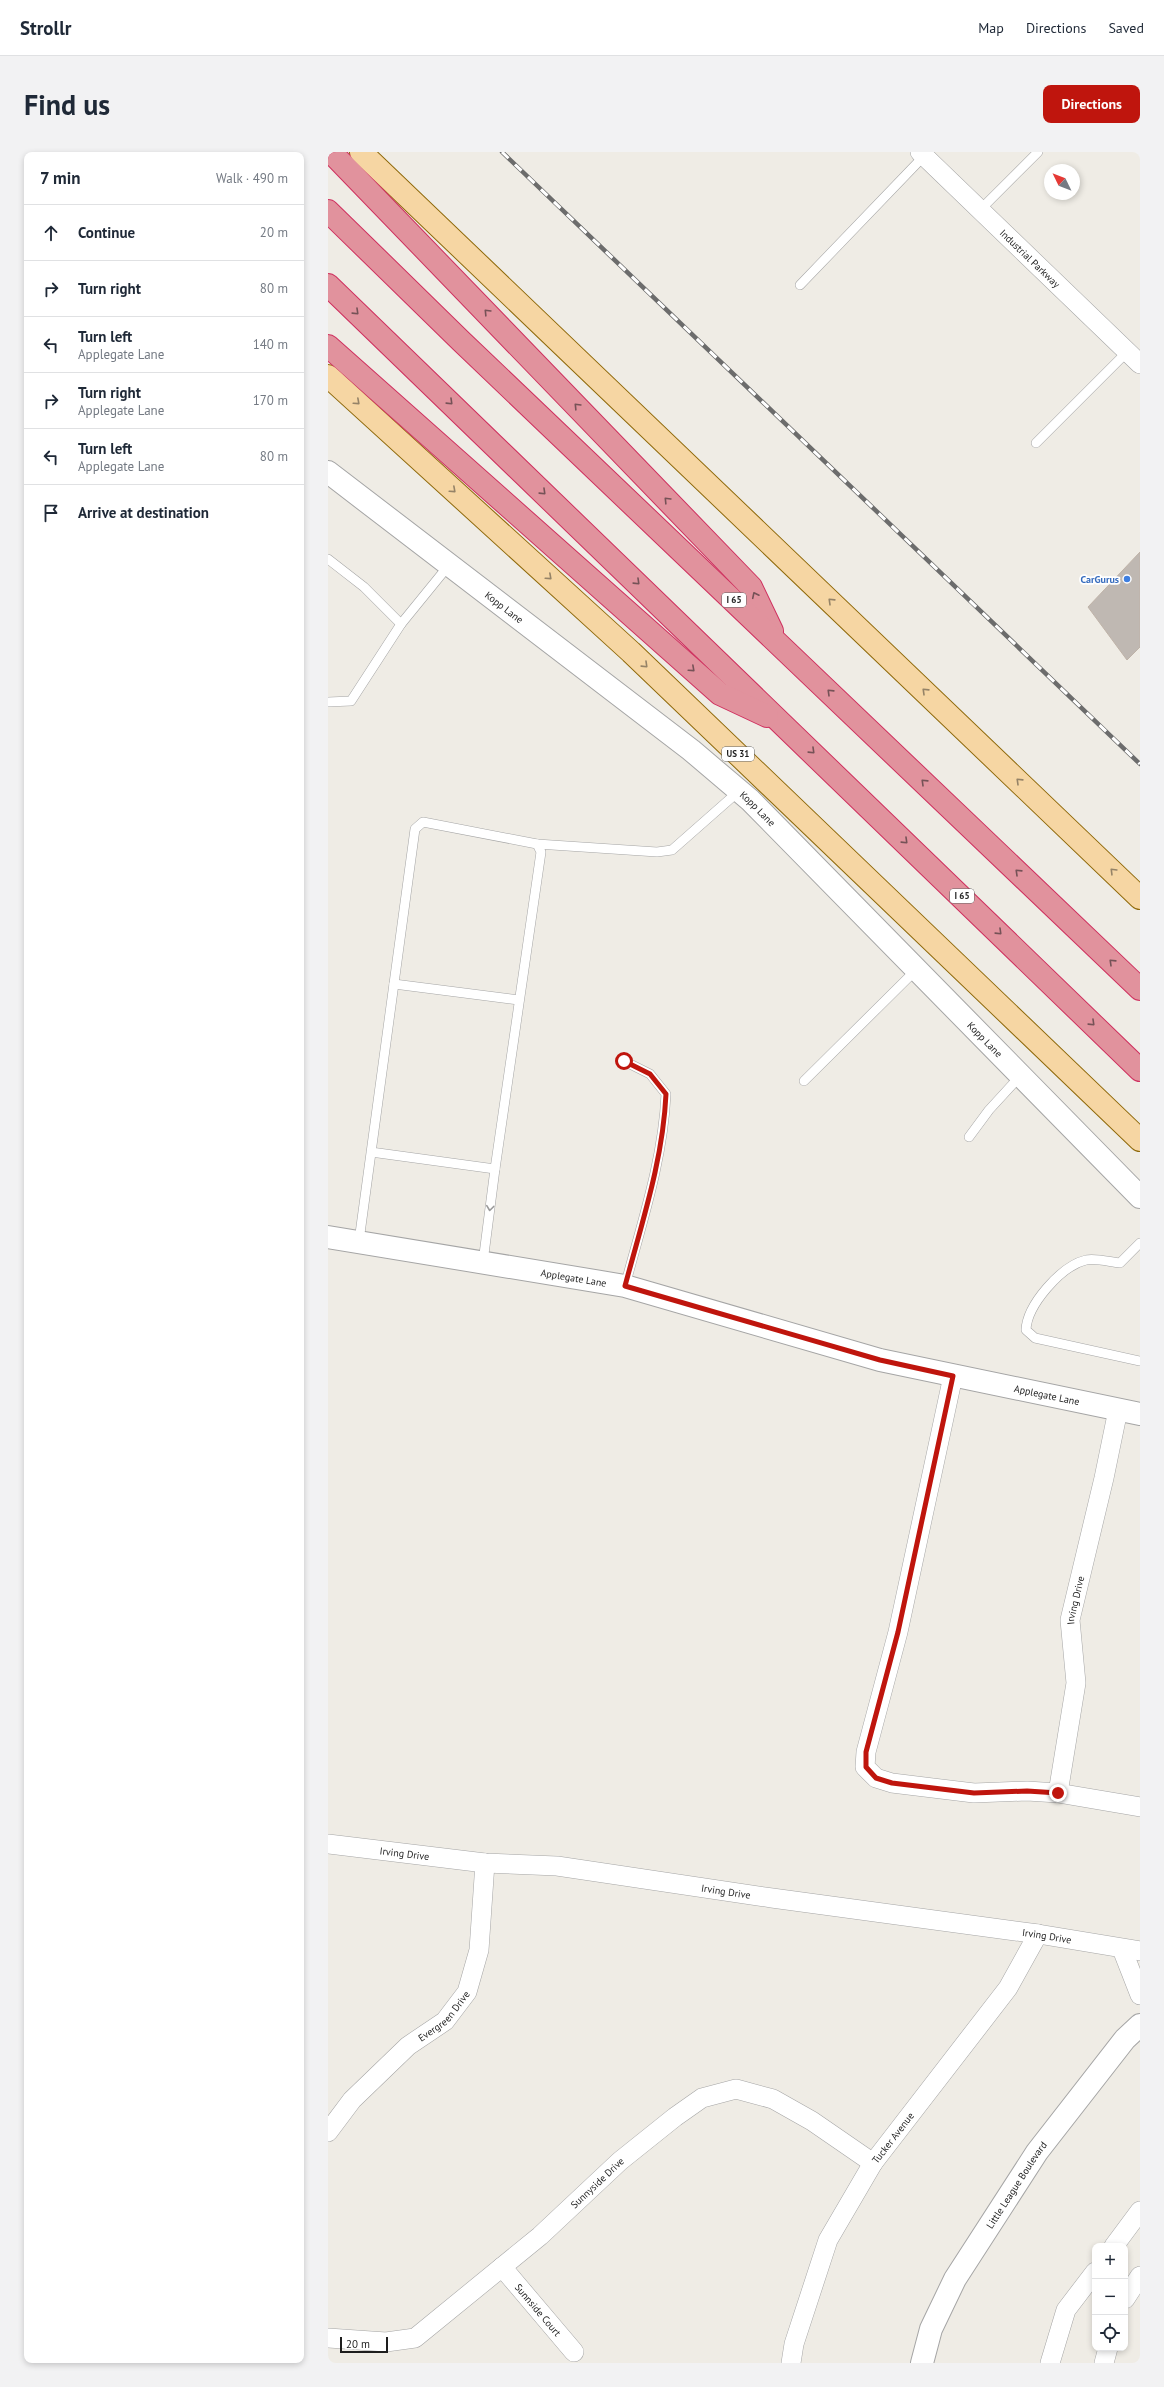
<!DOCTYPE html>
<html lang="en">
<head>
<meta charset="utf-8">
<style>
  :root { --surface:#fff; --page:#f2f2f3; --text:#1f2937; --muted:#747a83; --line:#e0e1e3; --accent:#bf150d }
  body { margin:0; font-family:"PT Sans",sans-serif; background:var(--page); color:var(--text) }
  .controls { position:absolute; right:12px; bottom:12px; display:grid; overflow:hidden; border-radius:8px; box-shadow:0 2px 6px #0003 }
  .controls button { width:36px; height:36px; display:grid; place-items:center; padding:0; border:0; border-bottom:1px solid var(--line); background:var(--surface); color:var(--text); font:20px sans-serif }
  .compass { position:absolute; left:716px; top:12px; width:36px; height:36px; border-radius:50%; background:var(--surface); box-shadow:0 2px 6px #0003; rotate:313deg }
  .scale { position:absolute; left:12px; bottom:10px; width:48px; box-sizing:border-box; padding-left:4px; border:2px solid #1e1e1e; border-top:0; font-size:11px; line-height:14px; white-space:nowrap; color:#1e1e1e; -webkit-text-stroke:3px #fff; paint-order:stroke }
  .stop { position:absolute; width:12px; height:12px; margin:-9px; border:3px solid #bf150d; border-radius:50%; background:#fff }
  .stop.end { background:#bf150d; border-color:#fff; box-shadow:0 1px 4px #0008 }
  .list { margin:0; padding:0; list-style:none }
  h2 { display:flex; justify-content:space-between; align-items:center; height:52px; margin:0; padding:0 16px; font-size:17px }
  h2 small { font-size:13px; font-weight:400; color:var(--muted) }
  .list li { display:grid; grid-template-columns:26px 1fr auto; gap:12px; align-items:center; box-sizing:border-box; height:56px; padding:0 16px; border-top:1px solid var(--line) }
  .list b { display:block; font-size:15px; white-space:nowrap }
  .list p { margin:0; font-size:13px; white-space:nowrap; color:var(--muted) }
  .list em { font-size:13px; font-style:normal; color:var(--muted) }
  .icon { flex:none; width:22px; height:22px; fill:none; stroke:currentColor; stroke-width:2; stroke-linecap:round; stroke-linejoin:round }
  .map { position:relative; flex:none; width:812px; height:2211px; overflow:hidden; border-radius:8px }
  header { display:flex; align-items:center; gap:24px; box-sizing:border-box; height:56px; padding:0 20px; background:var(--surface); border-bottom:1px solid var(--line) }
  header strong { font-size:19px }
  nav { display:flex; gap:22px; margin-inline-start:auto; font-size:14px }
  .intro { display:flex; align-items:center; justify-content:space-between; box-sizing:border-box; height:96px; padding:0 24px }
  h1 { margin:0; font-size:28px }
  .button { padding:10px 18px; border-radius:8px; background:var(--accent); color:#fff; font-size:14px; font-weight:700 }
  main { display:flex; gap:24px; padding:0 24px }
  aside { flex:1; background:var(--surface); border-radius:8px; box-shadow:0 2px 6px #0003 }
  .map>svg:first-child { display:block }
</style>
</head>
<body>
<header>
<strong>Strollr</strong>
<nav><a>Map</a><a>Directions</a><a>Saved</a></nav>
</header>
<div class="intro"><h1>Find us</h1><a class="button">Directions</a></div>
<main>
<aside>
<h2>7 min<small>Walk · 490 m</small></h2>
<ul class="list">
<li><svg class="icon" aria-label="ahead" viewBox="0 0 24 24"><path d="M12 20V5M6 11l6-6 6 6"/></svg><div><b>Continue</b></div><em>20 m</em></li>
<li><svg class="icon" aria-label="right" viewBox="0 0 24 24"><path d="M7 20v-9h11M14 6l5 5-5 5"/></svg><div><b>Turn right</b></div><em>80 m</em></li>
<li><svg class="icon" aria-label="left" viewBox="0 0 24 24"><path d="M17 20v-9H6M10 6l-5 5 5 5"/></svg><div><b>Turn left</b><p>Applegate Lane</p></div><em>140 m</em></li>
<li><svg class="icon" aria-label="right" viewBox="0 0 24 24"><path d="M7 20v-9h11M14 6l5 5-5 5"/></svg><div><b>Turn right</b><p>Applegate Lane</p></div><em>170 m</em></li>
<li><svg class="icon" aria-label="left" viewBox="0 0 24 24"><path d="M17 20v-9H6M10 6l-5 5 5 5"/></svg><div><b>Turn left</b><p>Applegate Lane</p></div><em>80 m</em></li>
<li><svg class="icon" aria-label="arrive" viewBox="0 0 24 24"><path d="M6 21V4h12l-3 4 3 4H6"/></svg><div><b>Arrive at destination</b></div></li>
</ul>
</aside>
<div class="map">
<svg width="812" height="2211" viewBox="0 0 812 2211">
  <rect width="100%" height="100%" fill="#efece5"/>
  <path fill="#bfb8b2" stroke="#bfb3a8" d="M812 400V495L799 508 760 455Z"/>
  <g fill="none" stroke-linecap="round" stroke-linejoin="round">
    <defs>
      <g id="service">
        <path d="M652 58 710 0"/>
        <path d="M472 133 596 4"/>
        <path d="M708 291 799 200"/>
        <path d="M0 407 36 435 73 472"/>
        <path d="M0 550 23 549 73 472 121 413"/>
        <path d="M209 692 329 700 344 698 411 639"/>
        <path d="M66 832 191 848"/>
        <path d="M296 909 322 922 338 942C335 1008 314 1070 297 1134"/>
        <path d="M476 929 589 817"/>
        <path d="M641 985 661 958 693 923"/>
        <path d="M31 1089 87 677 95 670 209 692 213 700 167 1017 43 1000"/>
        <path d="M812 1091 792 1111C782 1110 768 1106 758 1108 733 1114 699 1153 698 1178L707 1186 812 1209"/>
        <path d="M155 1110 167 1017"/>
      </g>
      <g id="minor">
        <path id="s1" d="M592 0 812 212"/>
        <path d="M625 1224 570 1480 538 1600 537 1615 548 1626 564 1631 646 1641 699 1639 730 1641 812 1655"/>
        <path id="s2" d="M730 1641 748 1531 742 1468 776 1326 790 1258"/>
        <path id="s3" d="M0 1692 157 1711 229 1714 444 1746 710 1782 812 1799"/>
        <path d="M794 1797 812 1843"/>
        <path id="s4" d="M0 1980 24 1948 80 1894 117 1869 139 1840 151 1798 157 1711"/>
        <path d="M786 2094 812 2059"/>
        <path id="s5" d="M174 2115 246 2200"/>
        <path d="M797 2147 812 2124"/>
        <path id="s6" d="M0 2186 58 2190 87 2186 212 2084 292 2009 347 1965 374 1946 408 1937 445 1947 484 1969 545 2011"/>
        <path id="s7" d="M463 2211 466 2192 500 2088 545 2011 680 1836 710 1782"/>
        <path d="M722 2211 738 2158 767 2120"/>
        <path d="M776 2211 780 2196"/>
      </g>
      <g id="tertiary">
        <path id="s8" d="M0 320 363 598 422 648 812 1045"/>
        <path id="s9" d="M0 1085 297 1134 552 1208 812 1262"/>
        <path id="s10" d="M594 2211 603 2177 627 2127 709 2000 797 1887 812 1873"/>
      </g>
      <g id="primary">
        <path d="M33 0 812 746"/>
        <path d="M0 224 303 500 812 988"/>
      </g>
      <g id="motorway">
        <path d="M3 0 423 435 444 479"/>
        <path d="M0 59 133 189 812 837"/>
        <path d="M0 133 812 918"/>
        <path d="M0 194 392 542 439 564"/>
      </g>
    </defs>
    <use href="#service" stroke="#a5a5a5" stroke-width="10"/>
    <use href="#minor" stroke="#a5a5a5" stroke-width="20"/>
    <use href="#tertiary" stroke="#a5a5a5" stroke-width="24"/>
    <use href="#primary" stroke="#8f690a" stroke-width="24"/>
    <use href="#motorway" stroke="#cf305f" stroke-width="24"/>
    <use href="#service" stroke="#fff" stroke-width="9"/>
    <use href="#minor" stroke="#fff" stroke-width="19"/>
    <use href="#tertiary" stroke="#fff" stroke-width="22"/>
    <use href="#primary" stroke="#f6d6a3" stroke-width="22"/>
    <use href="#motorway" stroke="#e1929d" stroke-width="22"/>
    <defs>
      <path id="rail" d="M174 0 812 612"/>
    </defs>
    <use href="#rail" stroke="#6c6c6c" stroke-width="4.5"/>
    <use href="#rail" stroke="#fff" stroke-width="3" stroke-dasharray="9" stroke-linecap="butt"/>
  </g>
  <defs><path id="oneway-chevron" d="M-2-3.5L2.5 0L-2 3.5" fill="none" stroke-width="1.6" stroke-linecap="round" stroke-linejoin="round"/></defs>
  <g stroke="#765257">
    <use href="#oneway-chevron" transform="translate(28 160) rotate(44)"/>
    <use href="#oneway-chevron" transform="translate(159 160) rotate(-134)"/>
    <use href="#oneway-chevron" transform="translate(122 250) rotate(44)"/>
    <use href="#oneway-chevron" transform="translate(249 254) rotate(-134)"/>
    <use href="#oneway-chevron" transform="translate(215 340) rotate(44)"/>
    <use href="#oneway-chevron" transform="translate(339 348) rotate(-134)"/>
    <use href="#oneway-chevron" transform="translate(309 430) rotate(44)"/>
    <use href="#oneway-chevron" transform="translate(427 443) rotate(-116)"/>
    <use href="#oneway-chevron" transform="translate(364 517) rotate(42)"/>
    <use href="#oneway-chevron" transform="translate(502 540) rotate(-136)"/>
    <use href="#oneway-chevron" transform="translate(484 599) rotate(44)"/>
    <use href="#oneway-chevron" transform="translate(596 630) rotate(-136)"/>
    <use href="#oneway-chevron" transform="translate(577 689) rotate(44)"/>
    <use href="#oneway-chevron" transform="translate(690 720) rotate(-136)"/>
    <use href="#oneway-chevron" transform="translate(671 780) rotate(44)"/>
    <use href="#oneway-chevron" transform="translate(784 810) rotate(-136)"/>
    <use href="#oneway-chevron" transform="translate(764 871) rotate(44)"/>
  </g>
  <g stroke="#958367">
    <use href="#oneway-chevron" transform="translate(29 250) rotate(42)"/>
    <use href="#oneway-chevron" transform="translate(125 338) rotate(42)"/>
    <use href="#oneway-chevron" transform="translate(221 425) rotate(42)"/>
    <use href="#oneway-chevron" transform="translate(503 449) rotate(-136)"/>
    <use href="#oneway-chevron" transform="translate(317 513) rotate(44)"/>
    <use href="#oneway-chevron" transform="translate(597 539) rotate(-136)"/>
    <use href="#oneway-chevron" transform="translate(691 629) rotate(-136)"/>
    <use href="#oneway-chevron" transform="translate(785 719) rotate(-135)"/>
  </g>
  <use stroke="#9a9a9a" href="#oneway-chevron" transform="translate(162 1056) rotate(97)"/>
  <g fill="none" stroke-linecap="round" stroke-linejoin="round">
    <path stroke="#bf150d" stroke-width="5" d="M296 909 322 922 338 942C335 1008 314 1070 297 1134L552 1208 625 1224 570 1480 538 1600V1615L548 1626 564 1631 646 1641 699 1639 730 1641"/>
  </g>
  <circle fill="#3f7fe0" stroke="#fff" stroke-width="1.5" cx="799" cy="427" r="4"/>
  <g text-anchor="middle" stroke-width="3.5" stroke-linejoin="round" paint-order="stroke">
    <g fill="#fff" stroke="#626262" stroke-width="1">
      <rect x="394" y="441" width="24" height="14" rx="3"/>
      <rect x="394" y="595" width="32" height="14" rx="3"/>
      <rect x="622" y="737" width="24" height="14" rx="3"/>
    </g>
    <g font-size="9" font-weight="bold" fill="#1e1e1e">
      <text x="406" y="451">I 65</text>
      <text x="410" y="605">US 31</text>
      <text x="634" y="747">I 65</text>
    </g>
    <g font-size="10" fill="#1e1e1e" stroke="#fff">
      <text dy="4" stroke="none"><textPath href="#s1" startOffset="153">Industrial Parkway</textPath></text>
      <text dy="4" stroke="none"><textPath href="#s8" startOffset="222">Kopp Lane</textPath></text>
      <text dy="4" stroke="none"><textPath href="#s8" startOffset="546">Kopp Lane</textPath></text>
      <text dy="4" stroke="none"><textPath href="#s8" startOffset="870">Kopp Lane</textPath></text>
      <text dy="4" stroke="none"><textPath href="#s9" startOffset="249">Applegate Lane</textPath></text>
      <text dy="4" stroke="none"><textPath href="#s9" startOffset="737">Applegate Lane</textPath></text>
      <text dy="4" stroke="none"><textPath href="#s2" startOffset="195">Irving Drive</textPath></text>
      <text dy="4" stroke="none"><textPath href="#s3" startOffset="77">Irving Drive</textPath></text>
      <text dy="4" stroke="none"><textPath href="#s3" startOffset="401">Irving Drive</textPath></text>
      <text dy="4" stroke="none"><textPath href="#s3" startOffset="725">Irving Drive</textPath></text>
      <text dy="4" stroke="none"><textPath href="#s4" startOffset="165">Evergreen Drive</textPath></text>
      <text dy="4" stroke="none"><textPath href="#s7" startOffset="250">Tucker Avenue</textPath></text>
      <text dy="4" stroke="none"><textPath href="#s6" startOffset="327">Sunnyside Drive</textPath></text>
      <text dy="4" stroke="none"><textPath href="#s10" startOffset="203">Little League Boulevard</textPath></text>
      <text dy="4" stroke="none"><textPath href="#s5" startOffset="56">Sunnside Court</textPath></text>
    </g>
    <g font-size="10" font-weight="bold" fill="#366cbe" stroke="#fff" text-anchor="end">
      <text x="791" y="431">CarGurus</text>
    </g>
  </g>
</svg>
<div class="controls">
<button>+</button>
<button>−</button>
<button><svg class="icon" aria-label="locate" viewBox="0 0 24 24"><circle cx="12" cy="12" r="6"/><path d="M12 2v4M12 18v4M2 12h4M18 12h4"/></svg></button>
</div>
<svg class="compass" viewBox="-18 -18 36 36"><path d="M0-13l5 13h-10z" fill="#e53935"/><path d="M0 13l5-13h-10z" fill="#747a83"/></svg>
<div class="scale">20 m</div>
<div class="stop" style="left:296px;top:909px"></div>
<div class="stop end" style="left:730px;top:1641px"></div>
</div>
</main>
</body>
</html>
